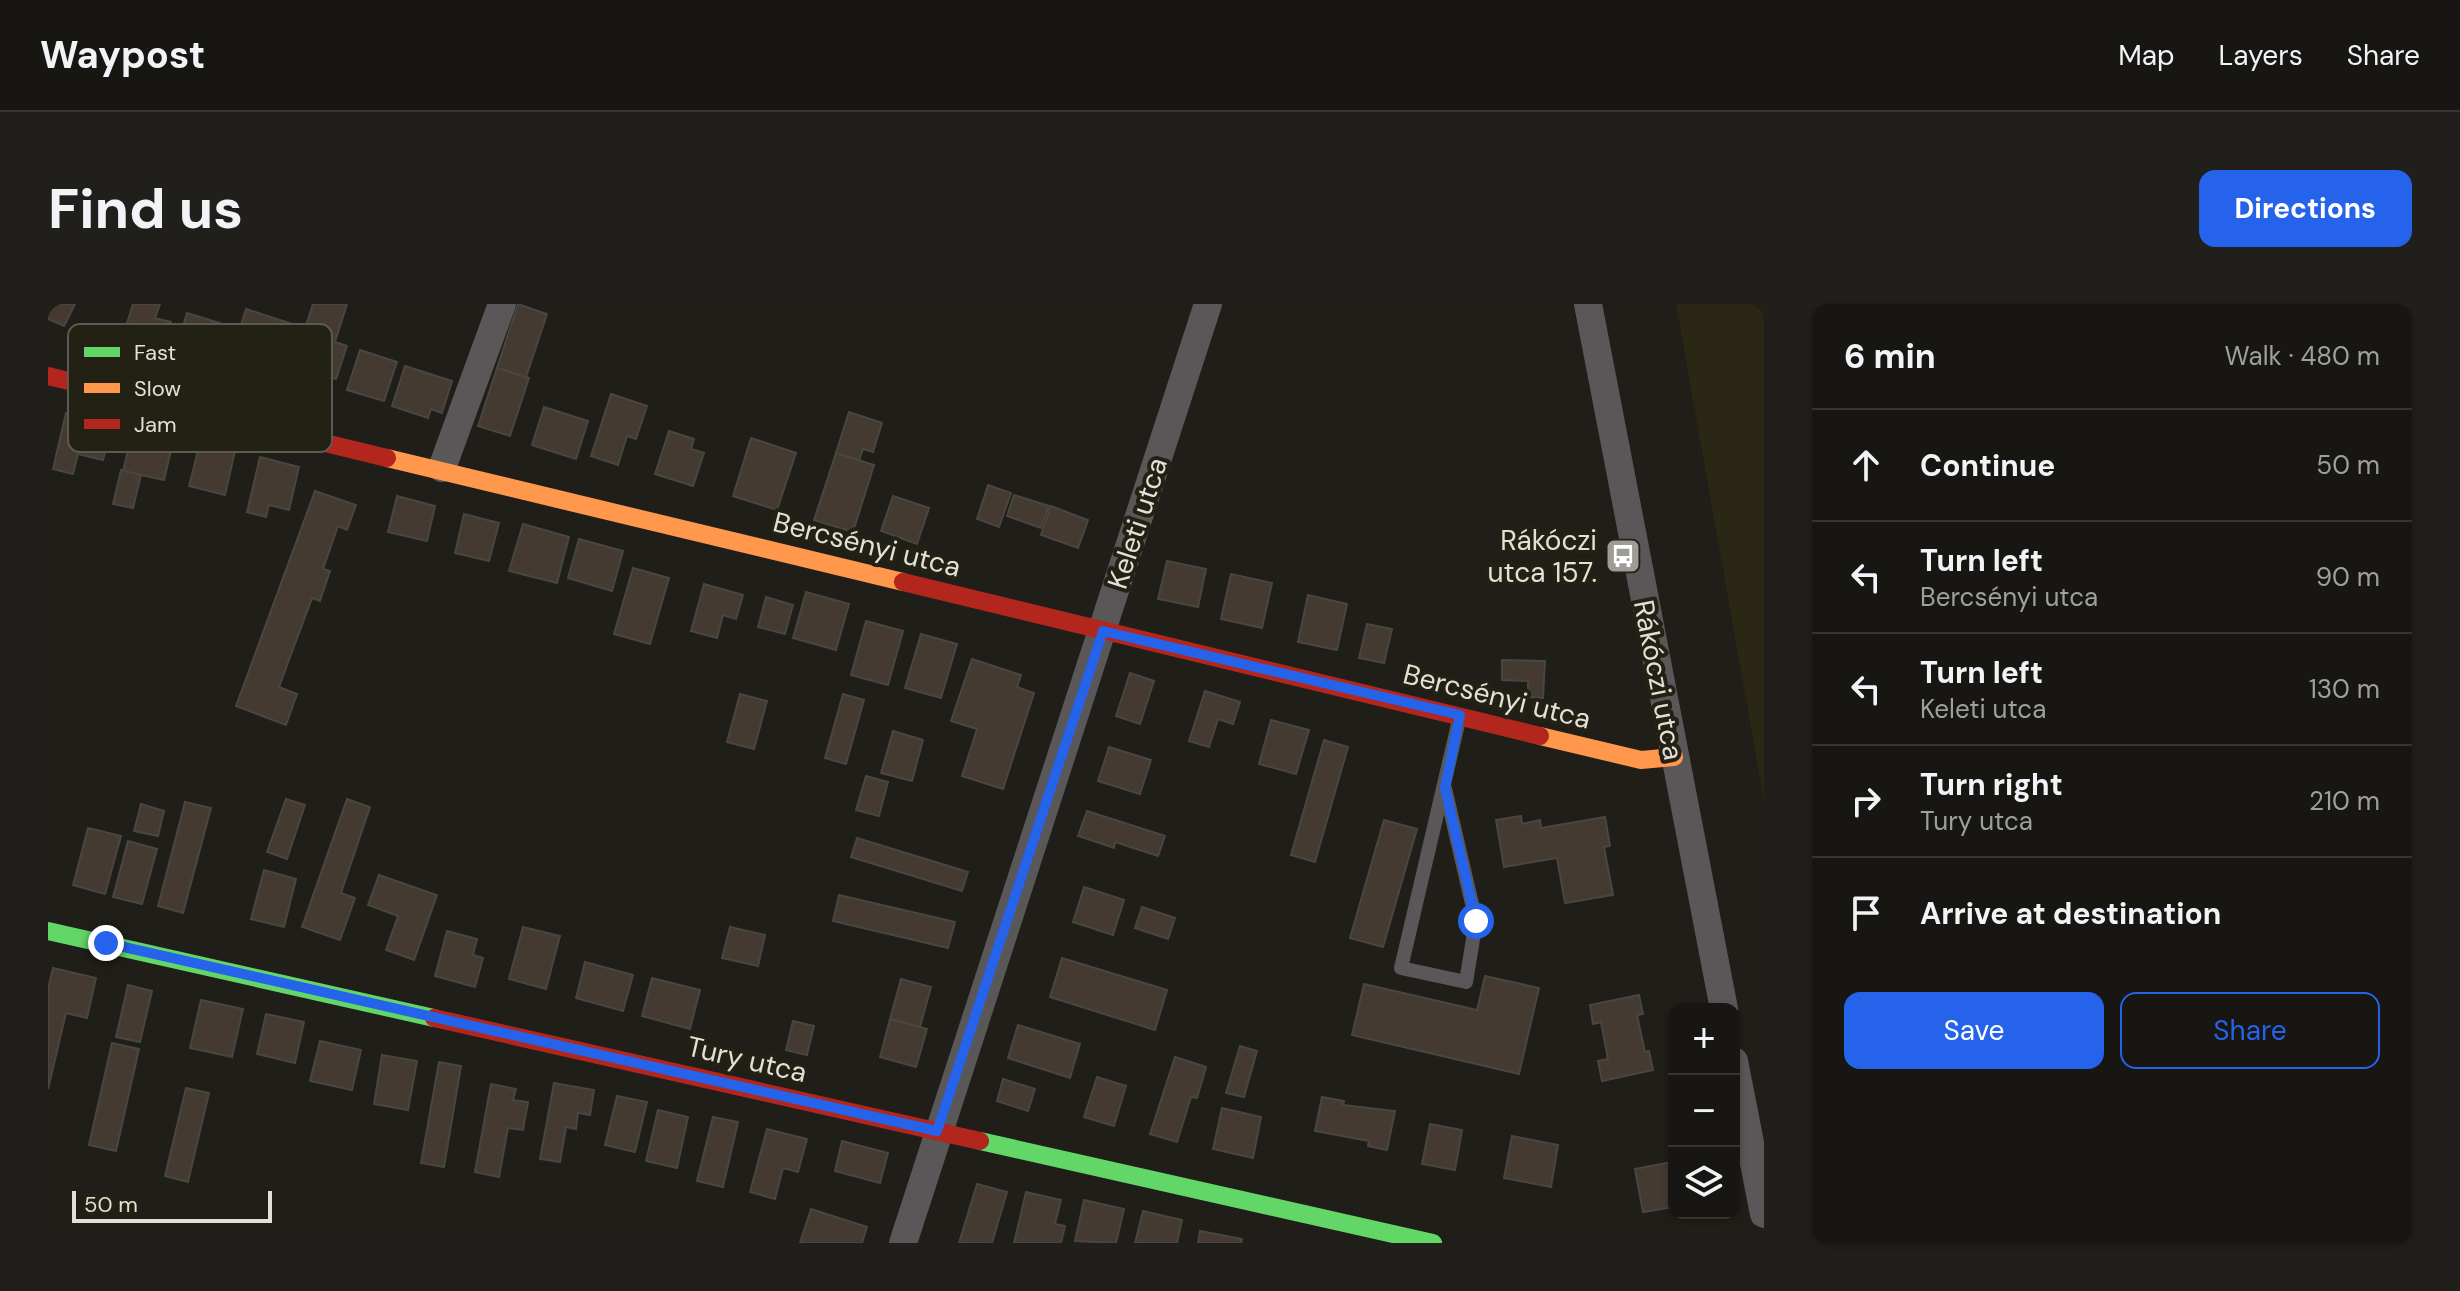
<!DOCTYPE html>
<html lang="en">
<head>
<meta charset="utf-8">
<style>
  :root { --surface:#181612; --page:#211f1b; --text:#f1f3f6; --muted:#9f9f9f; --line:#363532; --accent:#2563eb }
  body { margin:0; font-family:"DM Sans",sans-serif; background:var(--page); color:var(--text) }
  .controls { position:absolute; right:24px; bottom:24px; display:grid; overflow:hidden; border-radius:16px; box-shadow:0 2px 6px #0004 }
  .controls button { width:72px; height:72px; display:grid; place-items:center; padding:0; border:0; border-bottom:2px solid var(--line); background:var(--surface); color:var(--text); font:40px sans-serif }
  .scale { position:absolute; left:24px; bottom:20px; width:200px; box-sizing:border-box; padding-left:8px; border:4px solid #e2e0d8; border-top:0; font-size:22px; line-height:28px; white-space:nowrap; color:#e2e0d8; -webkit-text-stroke:6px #232014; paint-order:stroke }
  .stop { position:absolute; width:24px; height:24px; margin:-18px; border:6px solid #2563eb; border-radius:50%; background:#fff }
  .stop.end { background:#2563eb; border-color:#fff; box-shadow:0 2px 8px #0008 }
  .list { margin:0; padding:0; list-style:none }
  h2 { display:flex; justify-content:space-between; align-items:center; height:104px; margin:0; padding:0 32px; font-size:34px }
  h2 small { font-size:26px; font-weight:400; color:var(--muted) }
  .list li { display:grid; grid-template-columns:52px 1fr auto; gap:24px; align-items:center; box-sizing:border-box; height:112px; padding:0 32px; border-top:2px solid var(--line) }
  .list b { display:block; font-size:30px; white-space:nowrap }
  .list p { margin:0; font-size:26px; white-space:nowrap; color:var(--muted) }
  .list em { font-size:26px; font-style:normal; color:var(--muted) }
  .actions { display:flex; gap:16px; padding:24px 32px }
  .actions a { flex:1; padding:18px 0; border:2px solid var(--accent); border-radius:16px; text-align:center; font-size:28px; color:var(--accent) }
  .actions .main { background:var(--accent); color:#fff }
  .icon { flex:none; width:44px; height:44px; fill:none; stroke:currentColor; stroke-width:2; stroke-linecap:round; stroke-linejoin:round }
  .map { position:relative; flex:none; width:1716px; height:939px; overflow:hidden; border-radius:16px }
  header { display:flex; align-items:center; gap:48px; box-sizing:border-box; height:112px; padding:0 40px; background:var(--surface); border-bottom:2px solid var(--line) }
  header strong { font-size:38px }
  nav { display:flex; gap:44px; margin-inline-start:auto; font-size:28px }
  .intro { display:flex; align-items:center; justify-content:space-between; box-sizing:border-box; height:192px; padding:0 48px }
  h1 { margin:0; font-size:56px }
  .button { padding:20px 36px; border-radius:16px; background:var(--accent); color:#fff; font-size:28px; font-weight:700 }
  main { display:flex; gap:48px; padding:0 48px }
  aside { flex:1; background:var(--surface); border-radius:16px; box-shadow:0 2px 6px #0004 }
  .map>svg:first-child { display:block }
</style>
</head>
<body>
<header>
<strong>Waypost</strong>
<nav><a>Map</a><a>Layers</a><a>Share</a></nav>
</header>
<div class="intro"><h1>Find us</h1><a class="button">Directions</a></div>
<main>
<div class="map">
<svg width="1716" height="939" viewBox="0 0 1716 939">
  <rect width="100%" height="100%" fill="#201e18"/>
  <path fill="#2a2715" d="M1628 0H1716V497Z"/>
  <g fill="#443a32" stroke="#494641" stroke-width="2">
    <path d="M0 0H27L16 22 0 15Z"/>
    <path d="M85 0H112L107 14 123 18 113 48 74 35Z"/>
    <path d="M265 0H299L287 38 299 42 288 75 245 62Z"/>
    <path d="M470 0 499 10 478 73 449 64Z"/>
    <path d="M198 5 244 20 231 61 185 46Z"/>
    <path d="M139 9 181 22 166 67 125 54Z"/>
    <path d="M312 46 349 58 336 97 299 86Z"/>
    <path d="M357 62 404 77 394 109 383 105 380 114 344 102Z"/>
    <path d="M449 64 481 74 462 132 430 122Z"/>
    <path d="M563 90 599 102 588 135 579 132 570 161 543 152Z"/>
    <path d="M496 103 540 117 528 155 484 141Z"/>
    <path d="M801 108 834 119 825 148 815 145 811 156 788 149Z"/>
    <path d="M18 109 64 120 55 156 30 150 25 170 5 165Z"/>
    <path d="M86 123 126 133 116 176 75 167Z"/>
    <path d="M621 127 646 135 643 145 656 149 645 182 607 170Z"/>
    <path d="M703 134 748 149 729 206 685 192Z"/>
    <path d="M152 139 187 147 177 191 141 182Z"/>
    <path d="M788 149 826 161 805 228 766 216Z"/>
    <path d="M212 153 251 163 241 206 221 201 218 213 199 208Z"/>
    <path d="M73 166 93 171 85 204 65 200Z"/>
    <path d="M940 181 963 189 951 223 929 215Z"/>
    <path d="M267 187 308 201 299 226 290 222 275 265 282 267 272 297 264 294 231 383 249 390 238 421 188 402Z"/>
    <path d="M966 191 1001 202 993 224 959 212Z"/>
    <path d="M349 192 387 202 379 237 340 228Z"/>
    <path d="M845 192 881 204 869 240 833 227Z"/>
    <path d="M1003 202 1040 216 1030 244 993 231Z"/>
    <path d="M416 210 451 219 441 257 407 249Z"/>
    <path d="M475 220 521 233 509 279 461 267Z"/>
    <path d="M531 235 575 247 564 287 520 274Z"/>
    <path d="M1119 257 1158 265 1150 303 1110 295Z"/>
    <path d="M585 264 621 274 602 340 566 330Z"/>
    <path d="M1183 270 1224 279 1214 324 1173 315Z"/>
    <path d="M656 280 695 291 688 315 675 311 669 334 643 327Z"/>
    <path d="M758 288 801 300 788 346 745 334Z"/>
    <path d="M1260 291 1299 300 1289 346 1250 338Z"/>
    <path d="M718 293 745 301 737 330 710 323Z"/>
    <path d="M818 317 855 327 840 381 803 371Z"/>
    <path d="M1319 320 1344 325 1336 359 1311 354Z"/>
    <path d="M873 330 909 340 893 394 857 384Z"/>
    <path d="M924 355 973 371 969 383 986 389 955 485 914 472 929 425 903 417Z"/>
    <path d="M1454 356 1497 357 1495 394 1480 393V377L1454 376Z"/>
    <path d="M1082 369 1106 377 1092 420 1068 412Z"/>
    <path d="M1157 387 1192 398 1185 420 1170 415 1161 443 1141 437Z"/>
    <path d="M692 390 719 397 706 445 679 438Z"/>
    <path d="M795 390 816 396 798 460 777 454Z"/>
    <path d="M1223 416 1261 426 1248 470 1211 460Z"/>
    <path d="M845 427 875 436 864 477 833 469Z"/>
    <path d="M1276 436 1300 443 1267 558 1243 551Z"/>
    <path d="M1061 443 1103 456 1092 490 1050 477Z"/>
    <path d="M818 472 840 478 831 512 808 506Z"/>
    <path d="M238 495 257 501 239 555 219 548Z"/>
    <path d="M299 495 322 503 293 589 307 594 292 636 254 623Z"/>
    <path d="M137 498 163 504 135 609 110 602Z"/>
    <path d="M93 500 116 507 110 532 86 527Z"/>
    <path d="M1039 507 1117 532 1110 552 1067 538 1066 544 1030 532Z"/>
    <path d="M1473 512 1474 520 1492 516 1493 524 1557 513 1562 542 1556 543 1565 591 1517 599 1509 554 1456 563 1448 516Z"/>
    <path d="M1336 516 1369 525 1335 643 1302 634Z"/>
    <path d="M40 524 73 532 57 590 25 581Z"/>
    <path d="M809 534 920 568 914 587 803 553Z"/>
    <path d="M80 537 109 545 94 600 65 593Z"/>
    <path d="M216 566 248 575 236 623 203 615Z"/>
    <path d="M331 571 389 591 366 656 338 646 350 612 320 601Z"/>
    <path d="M1036 583 1076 596 1065 631 1025 618Z"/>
    <path d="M791 591 907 618 900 644 785 617Z"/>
    <path d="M1094 603 1127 614 1120 635 1087 624Z"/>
    <path d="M475 623 512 632 498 685 461 675Z"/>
    <path d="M682 623 717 631 710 662 674 654Z"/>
    <path d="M399 627 429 635 425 651 435 654 427 683 387 672Z"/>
    <path d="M1014 654 1119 686 1107 726 1002 693Z"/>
    <path d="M537 658 585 671 575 707 528 694Z"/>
    <path d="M5 664 48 674 39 714 18 709 0 785V685Z"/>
    <path d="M1437 672 1491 684 1471 770 1304 731 1316 680 1429 706Z"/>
    <path d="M604 674 652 686 642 725 594 712Z"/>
    <path d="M853 675 883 683 872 723 842 715Z"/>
    <path d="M80 681 104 687 92 738 68 733Z"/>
    <path d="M1591 691 1595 710 1589 711 1597 748 1601 747 1605 766 1554 777 1550 757 1560 755 1553 718 1545 720 1542 701Z"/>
    <path d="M153 696 195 705 184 753 142 744Z"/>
    <path d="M218 710 256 718 247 759 209 750Z"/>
    <path d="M842 715 879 725 868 763 832 753Z"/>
    <path d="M745 717 766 722 759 751 738 746Z"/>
    <path d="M970 721 1032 740 1022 774 960 754Z"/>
    <path d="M272 737 313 746 304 786 262 777Z"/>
    <path d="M64 739 91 745 68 847 41 841Z"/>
    <path d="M1192 742 1209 747 1196 793 1178 789Z"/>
    <path d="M334 751 369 757 360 806 326 800Z"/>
    <path d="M1127 753 1158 763 1149 794 1143 793 1129 838 1102 830Z"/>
    <path d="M391 758 413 762 396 863 373 859Z"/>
    <path d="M1049 773 1078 782 1066 822 1036 813Z"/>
    <path d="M955 775 987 785 980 807 949 797Z"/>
    <path d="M506 779 546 786 542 811 530 809 528 825 518 823 512 858 492 855Z"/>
    <path d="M443 780 468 785 465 796 480 798 475 826 460 824 451 873 427 868Z"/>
    <path d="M138 784 161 789 140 878 117 872Z"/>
    <path d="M569 792 599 798 587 848 557 841Z"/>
    <path d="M1274 793 1296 797 1295 801 1347 807 1339 846 1320 842 1321 837 1267 827Z"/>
    <path d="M1174 804 1213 813 1205 854 1165 845Z"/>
    <path d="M610 806 640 813 629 864 598 857Z"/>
    <path d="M665 813 690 818 675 883 649 877Z"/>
    <path d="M1382 820 1414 826 1407 866 1374 860Z"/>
    <path d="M719 825 759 835 750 868 735 864 727 895 702 888Z"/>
    <path d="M1464 832 1510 841 1503 883 1456 874Z"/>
    <path d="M794 837 840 849 832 879 787 867Z"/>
    <path d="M1624 858 1626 903 1595 908 1587 865Z"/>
    <path d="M929 880 959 888 944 939H911Z"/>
    <path d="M978 888 1013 896 1007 920 1017 922 1013 939H966Z"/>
    <path d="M1036 896 1076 905 1068 939 1027 937Z"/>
    <path d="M763 905 819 923 814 939H752Z"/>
    <path d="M1095 907 1134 916 1129 939H1087Z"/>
    <path d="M1152 927 1194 935 1193 939H1150Z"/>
  </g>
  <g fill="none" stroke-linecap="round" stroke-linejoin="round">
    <path stroke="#595757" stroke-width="14" d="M1397 484 1428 617 1418 678 1353 664 1411 416"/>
    <g stroke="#595757" stroke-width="28">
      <path d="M1540 0 1676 705"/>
      <path d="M394 164 454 0"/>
      <path d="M1686 757 1716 910"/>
      <path d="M855 939 1160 0"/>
    </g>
    <g stroke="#63d668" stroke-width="18">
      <path d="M0 627 386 714"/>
      <path d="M932 837 1385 939"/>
    </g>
    <g stroke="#ff974d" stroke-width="18">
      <path d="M339 154 855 278"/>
      <path d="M1492 432 1593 456 1626 453"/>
    </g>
    <g stroke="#b3261e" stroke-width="18">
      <path d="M0 72 339 154"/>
      <path d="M855 278 1492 432"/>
      <path d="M386 714 932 837"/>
    </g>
  </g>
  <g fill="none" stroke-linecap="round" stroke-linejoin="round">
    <path stroke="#2563eb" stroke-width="10" d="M58 639 889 827 1055 327 1412 411 1397 484 1428 617"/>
  </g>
  <defs>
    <symbol id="bus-square" viewBox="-11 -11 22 22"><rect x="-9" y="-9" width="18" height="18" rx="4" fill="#9e9c95" stroke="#232014"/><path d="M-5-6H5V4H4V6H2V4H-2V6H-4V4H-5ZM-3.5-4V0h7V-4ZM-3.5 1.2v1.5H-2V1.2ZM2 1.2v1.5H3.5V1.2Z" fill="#fff"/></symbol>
  </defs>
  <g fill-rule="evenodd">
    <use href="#bus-square" x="1555" y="232" width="40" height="40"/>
  </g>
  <g text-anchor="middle" stroke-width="8" stroke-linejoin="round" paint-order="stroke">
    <g font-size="28" fill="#e2e0d8" stroke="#232014">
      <text transform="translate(1089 219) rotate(-72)" y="10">Keleti utca</text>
      <text transform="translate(819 240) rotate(14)" y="10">Bercsényi utca</text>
      <text transform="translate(1611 376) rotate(79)" y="10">Rákóczi utca</text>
      <text transform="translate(1449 392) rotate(14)" y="10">Bercsényi utca</text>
      <text transform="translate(699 755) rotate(13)" y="10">Tury utca</text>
    </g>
    <g font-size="28" fill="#e2e0d8" stroke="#232014" text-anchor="end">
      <text x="1549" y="246">Rákóczi<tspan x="1549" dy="32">utca 157.</tspan></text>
    </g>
  </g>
  <rect x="20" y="20" width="264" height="128" rx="12" fill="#232014" stroke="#5c5a4f" stroke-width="2"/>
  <rect x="36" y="43" width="36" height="10" fill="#63d668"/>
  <rect x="36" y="79" width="36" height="10" fill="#ff974d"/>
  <rect x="36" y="115" width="36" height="10" fill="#b3261e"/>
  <g font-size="22" fill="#e2e0d8">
    <text x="86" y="56">Fast</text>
    <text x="86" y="92">Slow</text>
    <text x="86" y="128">Jam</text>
  </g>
</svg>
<div class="controls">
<button>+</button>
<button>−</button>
<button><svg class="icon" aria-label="layers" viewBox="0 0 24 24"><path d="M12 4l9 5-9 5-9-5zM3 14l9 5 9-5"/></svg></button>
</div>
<div class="scale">50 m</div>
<div class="stop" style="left:1428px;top:617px"></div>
<div class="stop end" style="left:58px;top:639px"></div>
</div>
<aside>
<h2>6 min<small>Walk · 480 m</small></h2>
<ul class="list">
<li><svg class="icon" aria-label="ahead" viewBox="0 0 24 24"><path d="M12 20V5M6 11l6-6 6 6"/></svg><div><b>Continue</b></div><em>50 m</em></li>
<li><svg class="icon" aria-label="left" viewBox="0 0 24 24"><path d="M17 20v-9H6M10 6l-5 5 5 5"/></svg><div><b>Turn left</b><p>Bercsényi utca</p></div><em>90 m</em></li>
<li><svg class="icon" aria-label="left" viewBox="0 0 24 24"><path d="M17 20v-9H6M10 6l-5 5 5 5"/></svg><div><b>Turn left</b><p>Keleti utca</p></div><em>130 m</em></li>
<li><svg class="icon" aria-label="right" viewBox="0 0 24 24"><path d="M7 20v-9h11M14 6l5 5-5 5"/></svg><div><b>Turn right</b><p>Tury utca</p></div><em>210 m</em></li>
<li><svg class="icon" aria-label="arrive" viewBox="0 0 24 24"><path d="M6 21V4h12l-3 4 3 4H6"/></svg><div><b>Arrive at destination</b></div></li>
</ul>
<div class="actions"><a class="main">Save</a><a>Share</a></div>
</aside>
</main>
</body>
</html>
